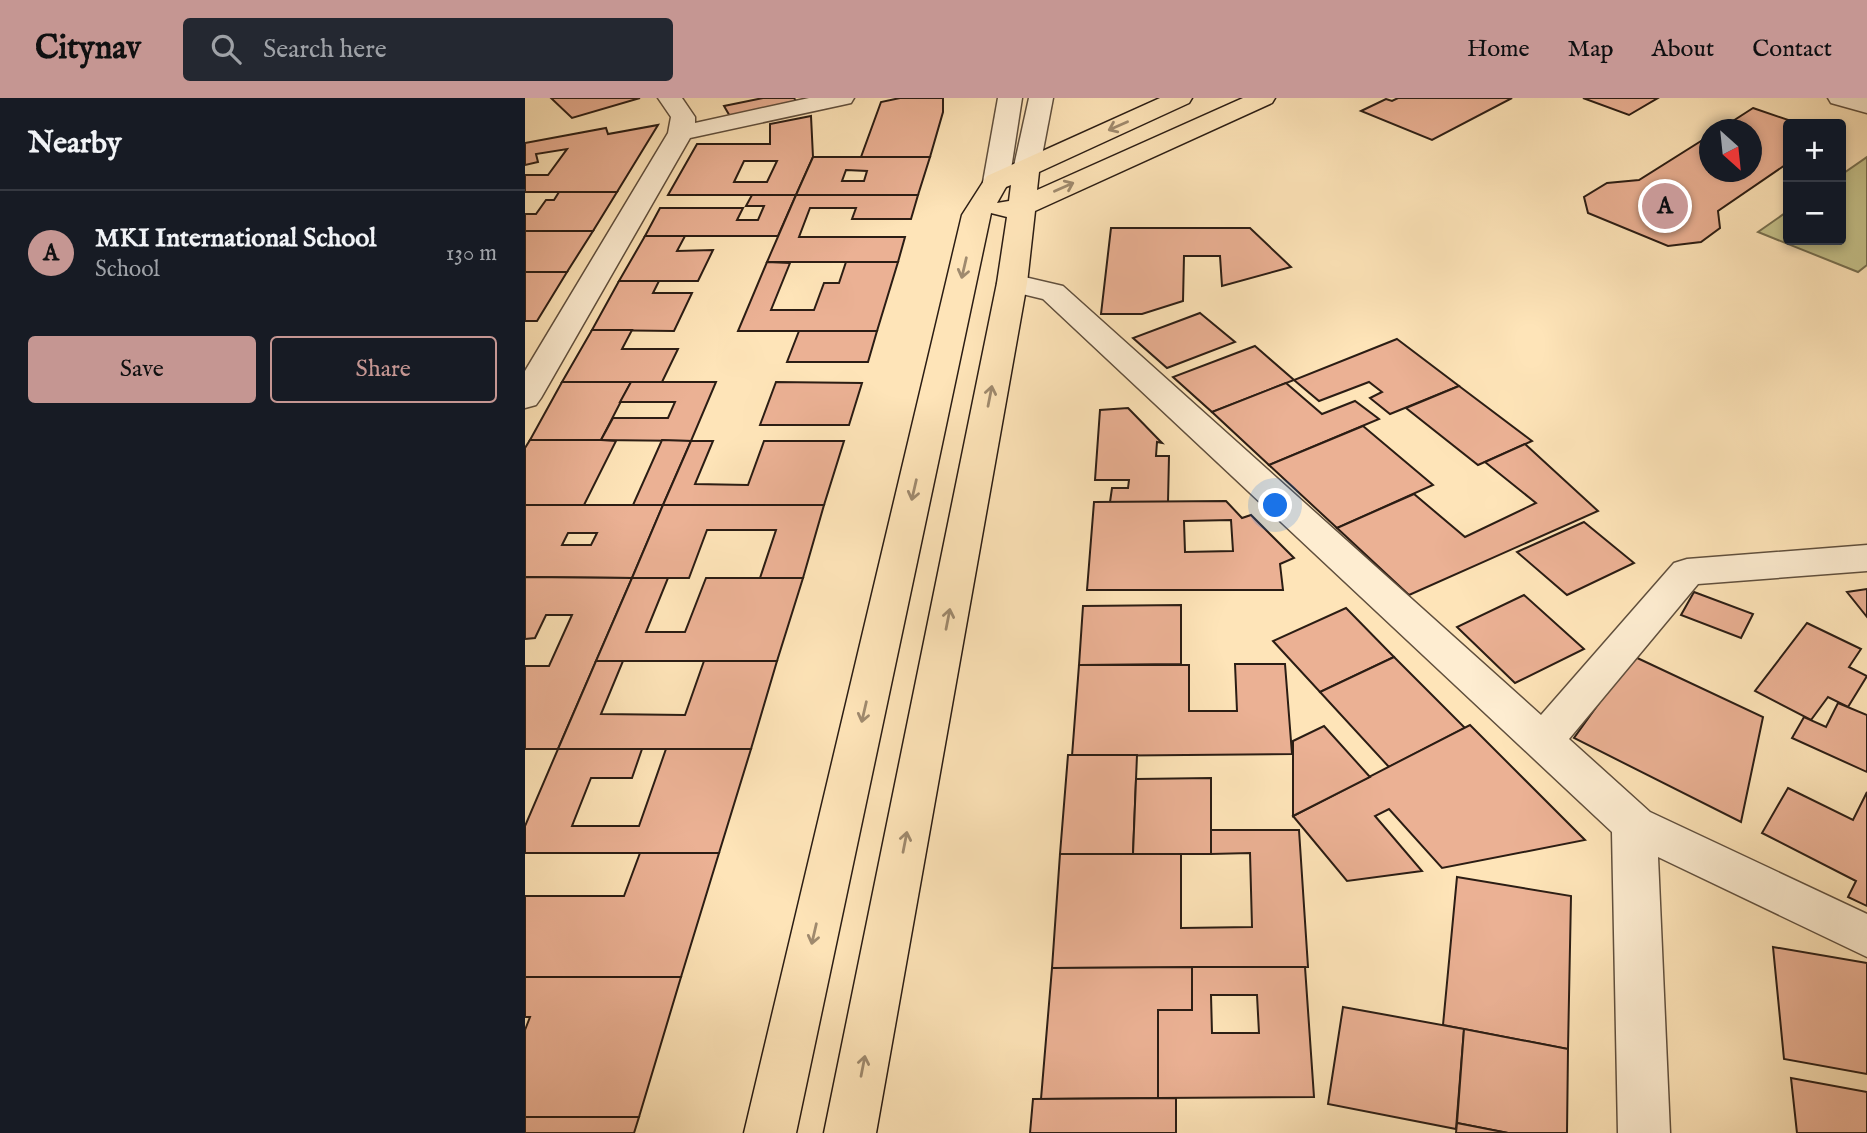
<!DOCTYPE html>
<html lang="en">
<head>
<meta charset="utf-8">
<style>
  :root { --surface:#171b24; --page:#242831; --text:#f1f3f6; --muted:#9ea1a6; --line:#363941; --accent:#c59692 }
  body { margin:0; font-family:"IM FELL English",serif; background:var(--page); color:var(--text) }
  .controls { position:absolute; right:21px; top:21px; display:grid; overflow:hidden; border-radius:7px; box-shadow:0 4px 10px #0003 }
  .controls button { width:63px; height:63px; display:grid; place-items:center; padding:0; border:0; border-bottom:2px solid var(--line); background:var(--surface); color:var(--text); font:35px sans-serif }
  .compass { position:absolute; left:1174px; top:21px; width:63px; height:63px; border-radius:50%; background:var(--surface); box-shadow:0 4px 10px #0003; rotate:153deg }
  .you { position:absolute; left:751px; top:408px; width:24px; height:24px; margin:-18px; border:5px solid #fff; border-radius:50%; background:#1a73e8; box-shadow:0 0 0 10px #1a73e833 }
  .badge { display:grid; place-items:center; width:46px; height:46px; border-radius:50%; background:var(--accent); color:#111; font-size:23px; font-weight:700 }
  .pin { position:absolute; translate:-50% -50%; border:4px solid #fff; box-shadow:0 2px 7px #0006 }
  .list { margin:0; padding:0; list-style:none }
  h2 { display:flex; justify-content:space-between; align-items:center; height:91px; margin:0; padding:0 28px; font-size:30px }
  h2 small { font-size:23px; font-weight:400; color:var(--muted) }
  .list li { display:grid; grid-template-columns:46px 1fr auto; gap:21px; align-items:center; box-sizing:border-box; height:126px; padding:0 28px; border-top:2px solid var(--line) }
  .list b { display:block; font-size:26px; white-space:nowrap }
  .list p { margin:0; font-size:23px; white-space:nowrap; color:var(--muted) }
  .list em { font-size:23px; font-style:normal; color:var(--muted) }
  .actions { display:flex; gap:14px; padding:21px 28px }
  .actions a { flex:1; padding:16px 0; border:2px solid var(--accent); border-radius:7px; text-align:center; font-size:24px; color:var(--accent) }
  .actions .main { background:var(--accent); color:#111 }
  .icon { flex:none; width:38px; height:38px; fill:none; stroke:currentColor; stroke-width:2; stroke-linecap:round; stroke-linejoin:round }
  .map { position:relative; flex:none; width:1342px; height:1035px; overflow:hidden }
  header { display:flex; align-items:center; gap:42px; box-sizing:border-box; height:98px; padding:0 35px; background:var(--accent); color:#111 }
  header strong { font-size:33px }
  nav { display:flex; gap:38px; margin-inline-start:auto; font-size:24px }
  .search { width:490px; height:63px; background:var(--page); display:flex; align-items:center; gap:18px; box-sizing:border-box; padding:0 24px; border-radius:7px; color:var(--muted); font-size:26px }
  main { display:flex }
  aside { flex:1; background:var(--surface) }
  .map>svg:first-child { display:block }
</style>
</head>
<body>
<header>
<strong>Citynav</strong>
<div class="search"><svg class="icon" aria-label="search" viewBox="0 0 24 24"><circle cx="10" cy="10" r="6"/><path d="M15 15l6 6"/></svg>Search here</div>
<nav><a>Home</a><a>Map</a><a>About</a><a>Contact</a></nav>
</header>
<main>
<aside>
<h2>Nearby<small></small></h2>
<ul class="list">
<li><span class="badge">A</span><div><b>MKI International School</b><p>School</p></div><em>130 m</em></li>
</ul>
<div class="actions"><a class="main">Save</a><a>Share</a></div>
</aside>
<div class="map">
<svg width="1342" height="1035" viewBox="0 0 1342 1035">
  <rect width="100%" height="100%" fill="#fee4b8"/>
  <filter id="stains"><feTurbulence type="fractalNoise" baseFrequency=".00286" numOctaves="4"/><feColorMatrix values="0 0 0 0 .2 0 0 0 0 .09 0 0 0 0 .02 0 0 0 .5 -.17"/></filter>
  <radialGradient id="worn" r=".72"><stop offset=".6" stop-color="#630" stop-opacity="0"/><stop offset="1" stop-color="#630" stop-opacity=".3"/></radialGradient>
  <path fill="#c5c28b" stroke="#787050" stroke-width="2" d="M1342 59V167L1333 174 1233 134 1263 113V142H1316V77Z"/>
  <g fill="#ebb194" stroke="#2b1d14" stroke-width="2" fill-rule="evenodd">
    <path d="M26 0H115L47 20Z"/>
    <path d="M238 0H269L273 6 206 20 199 8Z"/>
    <path d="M375 0H418V14L405 59H336L356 4Z"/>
    <path d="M873 0H987L907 42 836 13 861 1 867 3Z"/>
    <path d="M1058 0H1133L1104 17Z"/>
    <path d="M1228 10 1275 26H1263V65L1193 113 1195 130 1176 144 1143 148 1063 115 1059 99 1082 85 1114 82 1184 38V74H1226V32H1194Z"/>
    <path d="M286 18 288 59 271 97H143L172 46H245V26ZM219 63H252L242 84H209Z"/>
    <path d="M133 27 92 94H0V77H23L42 51 11 56 13 64 0 67V45L81 30 83 36Z"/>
    <path d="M288 59H405L393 97H271ZM321 72 342 73 339 83H317Z"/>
    <path d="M34 94H92L68 133H0V116H11L21 102H29Z"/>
    <path d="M227 97H271L253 138H120L135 110H218L212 122H233L239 108H221Z"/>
    <path d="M271 97H393L386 121H327L331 110H285L274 139H380L373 164H242Z"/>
    <path d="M586 130H725L766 169 697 188 695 158H659L658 203 617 216H576Z"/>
    <path d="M0 133H68L42 174H0Z"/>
    <path d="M120 138H160L152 153 188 152 173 183H94Z"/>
    <path d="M242 164 265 165 246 212H289L299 185H314L321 164H373L352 233H213Z"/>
    <path d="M0 174H42L12 223H0Z"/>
    <path d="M94 183H134L128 195H167L149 233 67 232Z"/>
    <path d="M675 215 710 244 642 270 608 240Z"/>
    <path d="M67 232H107L97 251H153L137 284H37Z"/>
    <path d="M274 233H352L343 264H262Z"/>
    <path d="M872 241 934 288 865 316 845 300 857 294 844 284 794 303 769 282Z"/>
    <path d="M730 248 769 282 687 314 648 279Z"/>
    <path d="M37 284H106L76 342H5Z"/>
    <path d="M106 284H191L166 343 76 342 88 320H143L150 304H95Z"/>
    <path d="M251 284 337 285 324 327H235Z"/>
    <path d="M761 285 797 316 830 303 854 321 744 367 687 314Z"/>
    <path d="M934 288 1007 343 953 367 881 310Z"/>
    <path d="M603 310 637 345 632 344 631 358H644L643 404H585L587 390H603L604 382H570L575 312Z"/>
    <path d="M838 328 908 387 812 430 744 367Z"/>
    <path d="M5 342H76L91 343 59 407H0V350Z"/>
    <path d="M137 342 166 343 138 407H108Z"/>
    <path d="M166 343H188L170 386 223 387 239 343H319L299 407H138Z"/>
    <path d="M1000 346 1073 413 884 497 812 430 889 396 940 439 1011 405 960 364Z"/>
    <path d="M701 403 717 420 726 417 769 460 755 466 758 492H562L569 404ZM706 422 708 453 660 454 659 423Z"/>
    <path d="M0 407H138L107 480 0 479ZM43 435H72L66 447H37Z"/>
    <path d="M138 407H299L278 480H235L251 432H182L164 480H107Z"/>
    <path d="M1059 424 1109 465 1042 497 992 454Z"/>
    <path d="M0 479 107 480 33 651H0V568H24L47 517H21L10 540 0 541Z"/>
    <path d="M107 480H143L121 534H160L181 480H278L252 563H71Z"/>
    <path d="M1342 491V519L1322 494Z"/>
    <path d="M1169 494 1228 516 1216 540 1156 517Z"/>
    <path d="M999 497 1059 551 990 585 932 529Z"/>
    <path d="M656 507V566L554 567 558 508Z"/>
    <path d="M821 510 869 559 795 594 748 543Z"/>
    <path d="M1282 525 1336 551 1324 569 1342 578 1323 609 1303 599 1286 622 1230 593Z"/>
    <path d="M1108 558 1238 619 1216 724 1049 640Z"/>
    <path d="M869 559 940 630 864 669 795 594Z"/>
    <path d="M71 563H98L76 616 160 617 179 563H252L226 651H33Z"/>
    <path d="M710 566H760L767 656 547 658 554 567H664V613H712Z"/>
    <path d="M1313 605 1342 617V674L1267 640 1279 619 1301 629Z"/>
    <path d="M945 627 1060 742 917 770 864 711 850 718 897 773 822 783 768 718Z"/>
    <path d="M799 628 845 679 768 718V643Z"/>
    <path d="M33 651H117L107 680H66L47 728H114L141 651H226L194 755H0V728Z"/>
    <path d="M543 657H612L608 756H535Z"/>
    <path d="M686 680V756H608L611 681Z"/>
    <path d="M1263 690 1328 722 1342 694V808L1323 799 1331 783 1237 735Z"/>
    <path d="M686 732H774L783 869 527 870 535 756H656V830L727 829 725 755 686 756Z"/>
    <path d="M115 755H194L156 879H0V798H99Z"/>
    <path d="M932 779 1046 798 1043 951 918 927Z"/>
    <path d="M1248 849 1342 865V976L1259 961Z"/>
    <path d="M667 869H780L789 999 633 1000V912H667ZM686 897H732L734 935H687Z"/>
    <path d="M667 869V912H633V1000L516 1001 527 870Z"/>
    <path d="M0 879H156L114 1019H0V932L5 919H0Z"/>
    <path d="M818 909 939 931 931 1031 803 1006Z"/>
    <path d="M939 931 1043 951 1042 1035H983L932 1025Z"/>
    <path d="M1266 980 1342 994V1035H1272Z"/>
    <path d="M651 1000V1035H505L508 1001Z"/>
    <path d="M0 1019H114L109 1035H0Z"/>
    <path d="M932 1025 983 1035H931Z"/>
  </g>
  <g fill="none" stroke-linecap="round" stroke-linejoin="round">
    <defs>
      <g id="minor">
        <path d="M133 0H157L170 19V25L284 0H329L326 5 317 7 165 40 16 300 11 307 0 310V273L143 35 146 19Z"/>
        <path d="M473 0H497L484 84 480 90 471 92 462 90 458 84Z"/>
        <path d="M504 0H528L515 68 511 74 502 76 493 74 489 68Z"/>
        <path d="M1303 0H1342V15L1306 5Z"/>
        <path d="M487 176 538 188 1016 617 1149 465 1162 461 1342 447V473L1173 486 1044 641 1125 714 1342 816V859L1133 759 1145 1035H1093L1087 734 518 201 477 191 472 185 477 179Z"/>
      </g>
      <path id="major" d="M635 0H667L664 5 514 74 512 92 718 0H750L747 5 510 113 502 185 351 1035H299L472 185 482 119 466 115 271 1035H219L437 117 462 78ZM486 87 484 103 472 105 481 89Z"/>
    </defs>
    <use href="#minor" stroke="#604f3d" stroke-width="3"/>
    <use href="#major" stroke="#2b1d14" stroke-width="3"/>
    <use href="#minor" fill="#feedd1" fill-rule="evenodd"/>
    <use href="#major" fill="#fee4b8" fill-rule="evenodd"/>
  </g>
  <defs><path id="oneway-shaft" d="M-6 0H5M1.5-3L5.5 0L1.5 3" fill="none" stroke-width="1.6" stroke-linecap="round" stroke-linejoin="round" transform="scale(1.75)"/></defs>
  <g stroke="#9f8a6e">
    <use href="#oneway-shaft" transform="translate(593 28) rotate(156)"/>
    <use href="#oneway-shaft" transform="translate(539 89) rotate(-24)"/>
    <use href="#oneway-shaft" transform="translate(439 170) rotate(103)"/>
    <use href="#oneway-shaft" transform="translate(465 298) rotate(-79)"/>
    <use href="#oneway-shaft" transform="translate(389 392) rotate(103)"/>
    <use href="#oneway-shaft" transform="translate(423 521) rotate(-79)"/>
    <use href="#oneway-shaft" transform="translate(339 614) rotate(103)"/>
    <use href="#oneway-shaft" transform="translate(380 744) rotate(-79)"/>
    <use href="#oneway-shaft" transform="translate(289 836) rotate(103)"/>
    <use href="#oneway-shaft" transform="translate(338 968) rotate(-79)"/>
  </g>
  <rect width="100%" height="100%" filter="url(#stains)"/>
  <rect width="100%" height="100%" fill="url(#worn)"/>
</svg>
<div class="controls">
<button>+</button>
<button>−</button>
</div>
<svg class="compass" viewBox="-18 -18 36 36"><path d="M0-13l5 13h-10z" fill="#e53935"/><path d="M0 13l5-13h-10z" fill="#9ea1a6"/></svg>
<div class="you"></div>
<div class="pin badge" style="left:1140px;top:108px">A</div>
</div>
</main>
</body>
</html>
